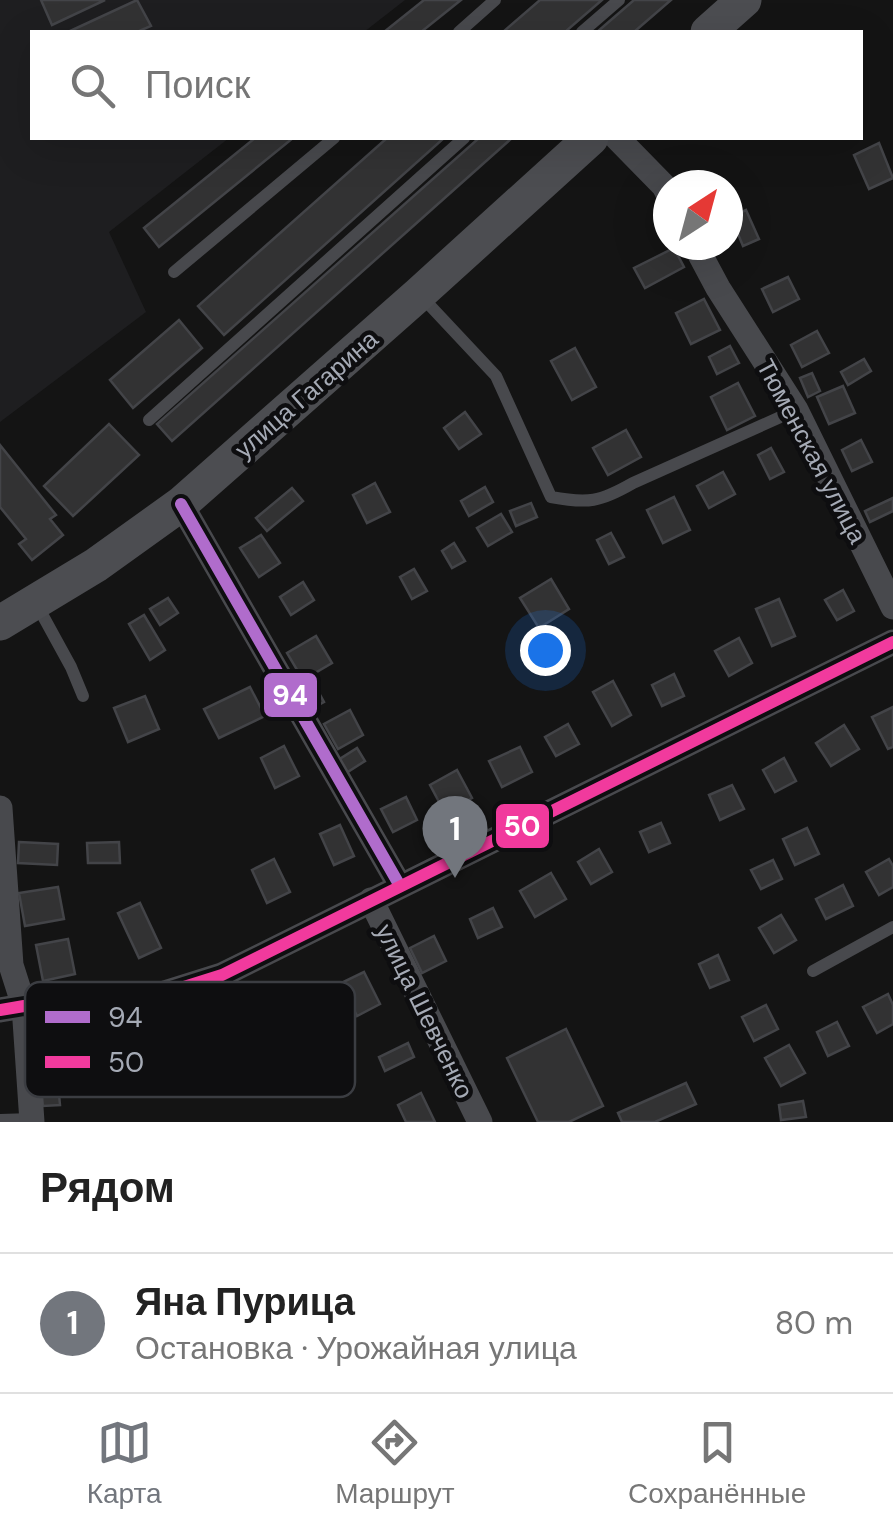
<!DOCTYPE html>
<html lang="ru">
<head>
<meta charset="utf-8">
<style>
  :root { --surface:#fff; --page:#f2f2f2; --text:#222; --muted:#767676; --line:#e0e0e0; --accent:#72767d }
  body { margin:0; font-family:"DM Sans",sans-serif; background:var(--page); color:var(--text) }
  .compass { position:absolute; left:653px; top:170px; width:90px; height:90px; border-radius:50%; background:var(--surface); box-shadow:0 10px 40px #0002; rotate:36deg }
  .you { position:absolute; left:545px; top:650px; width:35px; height:35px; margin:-25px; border:8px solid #fff; border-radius:50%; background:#1a73e8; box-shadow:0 0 0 15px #1a73e833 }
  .badge { display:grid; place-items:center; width:65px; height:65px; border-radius:50%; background:var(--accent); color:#fff; font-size:32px; font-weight:700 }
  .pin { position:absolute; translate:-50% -82px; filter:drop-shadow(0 2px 5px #0008) }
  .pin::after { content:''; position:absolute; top:52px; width:35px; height:30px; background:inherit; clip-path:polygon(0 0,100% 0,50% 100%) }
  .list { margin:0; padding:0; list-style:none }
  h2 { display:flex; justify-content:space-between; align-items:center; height:130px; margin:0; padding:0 40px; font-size:42px }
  h2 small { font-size:32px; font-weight:400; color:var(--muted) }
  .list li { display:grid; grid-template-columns:65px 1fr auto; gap:30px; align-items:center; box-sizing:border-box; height:140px; padding:0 40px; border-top:2px solid var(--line) }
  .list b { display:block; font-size:38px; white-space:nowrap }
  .list p { margin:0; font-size:32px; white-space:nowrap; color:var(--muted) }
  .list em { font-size:32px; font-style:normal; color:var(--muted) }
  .icon { flex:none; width:55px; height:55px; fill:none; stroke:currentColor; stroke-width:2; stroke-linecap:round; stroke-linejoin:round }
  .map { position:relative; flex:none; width:893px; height:1122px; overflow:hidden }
  .search { position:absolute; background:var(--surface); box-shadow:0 10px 40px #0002; left:30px; right:30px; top:30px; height:110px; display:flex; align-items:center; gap:25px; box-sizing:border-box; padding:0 35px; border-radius:0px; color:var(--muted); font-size:38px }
  .sheet { height:270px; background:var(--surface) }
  nav { display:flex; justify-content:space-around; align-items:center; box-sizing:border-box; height:140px; border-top:2px solid var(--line); background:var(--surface); font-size:28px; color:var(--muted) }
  nav a { display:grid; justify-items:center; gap:5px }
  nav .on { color:var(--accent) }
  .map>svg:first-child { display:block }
</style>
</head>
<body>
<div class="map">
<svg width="893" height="1122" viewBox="0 0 893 1122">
  <rect width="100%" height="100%" fill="#141414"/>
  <path fill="#1e1e20" d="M0 0H405L364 32H32V138H229L109 232 146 312 0 422Z"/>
  <g fill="#323233" stroke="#434448" stroke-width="2.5">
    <path d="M41 0H105L52 25Z"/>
    <path d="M137 0 151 26 137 32H68Z"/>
    <path d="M424 0H461L421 32H384Z"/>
    <path d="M540 0H602L565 32H503Z"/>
    <path d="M634 0H671L634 32H597Z"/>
    <path d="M255 138H293L159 247 144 228Z"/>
    <path d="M387 138H444L224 335 198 306Z"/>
    <path d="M479 138H512L172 441 157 424Z"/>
    <path d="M879 143 893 178 869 189 854 155Z"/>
    <path d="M746 210 759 239 743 246 731 217Z"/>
    <path d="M674 248 684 267 645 288 634 268Z"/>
    <path d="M788 277 799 299 773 312 762 289Z"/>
    <path d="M704 299 720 330 691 344 676 313Z"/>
    <path d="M179 320 202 348 133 408 110 380Z"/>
    <path d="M817 331 829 353 802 367 791 345Z"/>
    <path d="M730 346 739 363 717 374 709 357Z"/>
    <path d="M575 348 596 387 572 400 551 361Z"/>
    <path d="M864 359 871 371 848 385 841 372Z"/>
    <path d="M812 373 820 391 808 397 800 378Z"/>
    <path d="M738 383 755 416 727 430 711 397Z"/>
    <path d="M843 386 855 413 829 424 817 397Z"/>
    <path d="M465 412 481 434 459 449 444 428Z"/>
    <path d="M109 424 139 455 73 516 44 486Z"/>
    <path d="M626 430 641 457 608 475 593 448Z"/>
    <path d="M861 440 872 462 852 471 842 450Z"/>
    <path d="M0 445 56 515 50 519 63 535 32 560 19 544 26 539 0 507Z"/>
    <path d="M771 448 784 472 770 479 758 455Z"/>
    <path d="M723 472 735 494 709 508 697 486Z"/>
    <path d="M375 483 390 512 367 523 353 495Z"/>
    <path d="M485 487 493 502 469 516 461 501Z"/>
    <path d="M292 488 303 501 267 531 256 518Z"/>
    <path d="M674 497 690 530 663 543 647 510Z"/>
    <path d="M893 498V511L870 522 865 511Z"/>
    <path d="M531 503 537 517 516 526 510 511Z"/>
    <path d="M501 514 512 532 488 546 477 528Z"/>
    <path d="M611 533 624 557 609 564 597 540Z"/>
    <path d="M261 535 280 563 259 577 240 548Z"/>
    <path d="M454 543 465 561 452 568 442 551Z"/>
    <path d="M414 569 427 591 412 599 400 577Z"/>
    <path d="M551 579 569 609 539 628 520 598Z"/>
    <path d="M303 582 314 600 291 615 280 597Z"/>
    <path d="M843 590 854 611 837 620 825 600Z"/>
    <path d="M168 598 178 613 160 625 150 609Z"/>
    <path d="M779 599 795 636 772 646 756 609Z"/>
    <path d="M144 615 165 650 150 660 129 624Z"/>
    <path d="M316 636 332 663 303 680 287 653Z"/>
    <path d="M739 638 752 663 729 676 715 651Z"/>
    <path d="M674 674 684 696 662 706 652 685Z"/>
    <path d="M613 681 631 715 612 726 593 692Z"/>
    <path d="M313 682 324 702 307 711 295 691Z"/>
    <path d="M250 687 265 716 219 738 204 709Z"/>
    <path d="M145 696 159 729 128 742 114 708Z"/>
    <path d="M893 707V747L888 749 872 717Z"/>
    <path d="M350 710 363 735 338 749 324 724Z"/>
    <path d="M568 724 579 744 556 756 545 737Z"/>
    <path d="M844 725 859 749 831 766 816 743Z"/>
    <path d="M284 746 299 776 275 788 261 758Z"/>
    <path d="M520 747 532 772 502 787 489 761Z"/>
    <path d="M357 748 365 761 343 775 335 762Z"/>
    <path d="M784 758 796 781 775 792 763 770Z"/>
    <path d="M457 770 472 798 445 813 430 785Z"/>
    <path d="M732 785 744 809 720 820 709 795Z"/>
    <path d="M406 797 417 820 393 832 381 809Z"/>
    <path d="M661 823 670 843 649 852 640 832Z"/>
    <path d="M340 825 354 856 334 865 320 834Z"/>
    <path d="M807 828 819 854 795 865 783 839Z"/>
    <path d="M19 842 58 844 57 865 18 863Z"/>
    <path d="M119 842 120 863H88L87 843Z"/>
    <path d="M599 849 612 872 591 884 578 862Z"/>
    <path d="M274 859 290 892 267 903 252 870Z"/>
    <path d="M889 859 893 866V887L879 895 866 872Z"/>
    <path d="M773 860 782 879 761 889 751 870Z"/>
    <path d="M551 873 566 899 535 917 520 891Z"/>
    <path d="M843 885 853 906 826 919 816 899Z"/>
    <path d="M58 887 64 919 25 926 19 893Z"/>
    <path d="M140 903 161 948 139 958 118 913Z"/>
    <path d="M493 908 502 927 478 938 470 919Z"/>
    <path d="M781 915 796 940 774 953 759 928Z"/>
    <path d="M434 936 446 961 422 973 410 948Z"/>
    <path d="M68 939 75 974 43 981 36 945Z"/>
    <path d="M718 955 729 980 710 988 699 964Z"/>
    <path d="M364 972 380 1004 357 1016 341 983Z"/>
    <path d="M888 994 893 1005V1024L877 1033 863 1007Z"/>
    <path d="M766 1005 778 1029 754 1041 742 1017Z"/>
    <path d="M837 1022 849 1046 828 1056 817 1032Z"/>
    <path d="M566 1029 603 1106 569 1122H538L507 1058Z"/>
    <path d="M408 1043 414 1057 385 1071 379 1057Z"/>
    <path d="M789 1045 805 1073 781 1086 765 1058Z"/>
    <path d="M57 1073 60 1105 43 1106 40 1075Z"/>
    <path d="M686 1083 696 1104 655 1122H622L618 1113Z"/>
    <path d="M421 1093 435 1122H406L398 1105Z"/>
    <path d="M803 1101 806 1117 781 1120 779 1105Z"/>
  </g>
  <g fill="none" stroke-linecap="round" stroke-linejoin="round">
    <g stroke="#48494d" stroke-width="12">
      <path d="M459 32 495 0"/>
      <path d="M582 32 619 0"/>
      <path d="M174 272 334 138"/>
      <path d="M421 296 496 376 551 497C588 504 600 502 633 483L796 410"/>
      <path d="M149 420 464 138"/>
      <path d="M37 605 71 667 83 696"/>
      <path d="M813 971 893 927"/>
      <path d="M0 1120 32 1119"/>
    </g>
    <g stroke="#48494d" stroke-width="25">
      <path d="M617 138 664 186 668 194"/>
      <path d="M695 245 718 288 796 410 893 607"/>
      <path d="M181 504 400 886"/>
      <path d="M0 808 11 965 24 1006 32 1122"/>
      <path d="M371 900 480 1122"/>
      <path d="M0 1010 24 1006 56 1014 114 1009 222 975 893 642"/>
    </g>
    <g stroke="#4c4d51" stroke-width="35">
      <path d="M708 32 744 0"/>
      <path d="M0 623 96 565 181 504 419 294 591 138"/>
    </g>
    <defs>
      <path id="bus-1" d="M181 504 400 886"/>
      <path id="bus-2" d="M0 1010 24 1006 56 1014 114 1009 222 975 893 642"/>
    </defs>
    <use href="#bus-1" stroke="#0e0e10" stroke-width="20"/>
    <use href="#bus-2" stroke="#0e0e10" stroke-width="20"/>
    <use href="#bus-1" stroke="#b06ccc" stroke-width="12"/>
    <use href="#bus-2" stroke="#f13a9d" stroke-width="12"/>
  </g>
  <g text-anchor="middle" stroke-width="9" stroke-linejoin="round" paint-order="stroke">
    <g font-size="25" fill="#a5aab5" stroke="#0e0e10">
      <text transform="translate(306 394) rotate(-41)" y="9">улица Гагарина</text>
      <text transform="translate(812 451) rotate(62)" y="9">Тюменская улица</text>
      <text transform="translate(425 1011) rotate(64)" y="9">улица Шевченко</text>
    </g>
  </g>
  <rect x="25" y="982" width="330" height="115" rx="15" fill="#0e0e10" stroke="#3b3d42" stroke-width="2.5"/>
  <rect x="45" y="1011" width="45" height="12" fill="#b06ccc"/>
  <rect x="45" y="1056" width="45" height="12" fill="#f13a9d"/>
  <g font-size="28" fill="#a5aab5">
    <text x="108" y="1027">94</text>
    <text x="108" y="1072">50</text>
  </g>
  <g stroke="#0e0e10" stroke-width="4">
    <rect x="262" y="671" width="57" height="48" rx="10" fill="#b06ccc"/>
    <rect x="494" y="802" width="57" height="48" rx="10" fill="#f13a9d"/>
  </g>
  <g font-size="28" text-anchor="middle" font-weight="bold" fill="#fff">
    <text x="290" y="705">94</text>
    <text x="522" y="836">50</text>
  </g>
</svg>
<svg class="compass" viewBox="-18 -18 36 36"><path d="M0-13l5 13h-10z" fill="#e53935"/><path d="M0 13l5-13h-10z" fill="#767676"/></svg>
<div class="you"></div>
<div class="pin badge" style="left:455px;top:878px">1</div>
<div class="search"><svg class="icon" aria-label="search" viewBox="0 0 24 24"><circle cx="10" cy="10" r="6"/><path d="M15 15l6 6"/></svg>Поиск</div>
</div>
<section class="sheet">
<h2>Рядом<small></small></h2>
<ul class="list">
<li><span class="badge">1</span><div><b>Яна Пурица</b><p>Остановка · Урожайная улица</p></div><em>80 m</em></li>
</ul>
</section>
<nav>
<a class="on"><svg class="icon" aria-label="map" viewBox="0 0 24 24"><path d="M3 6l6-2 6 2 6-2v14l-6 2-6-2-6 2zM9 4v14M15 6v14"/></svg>Карта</a>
<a><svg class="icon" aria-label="directions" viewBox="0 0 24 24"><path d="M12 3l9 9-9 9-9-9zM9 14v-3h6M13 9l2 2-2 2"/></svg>Маршрут</a>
<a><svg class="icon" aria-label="saved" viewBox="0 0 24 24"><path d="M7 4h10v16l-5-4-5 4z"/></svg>Сохранённые</a>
</nav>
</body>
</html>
